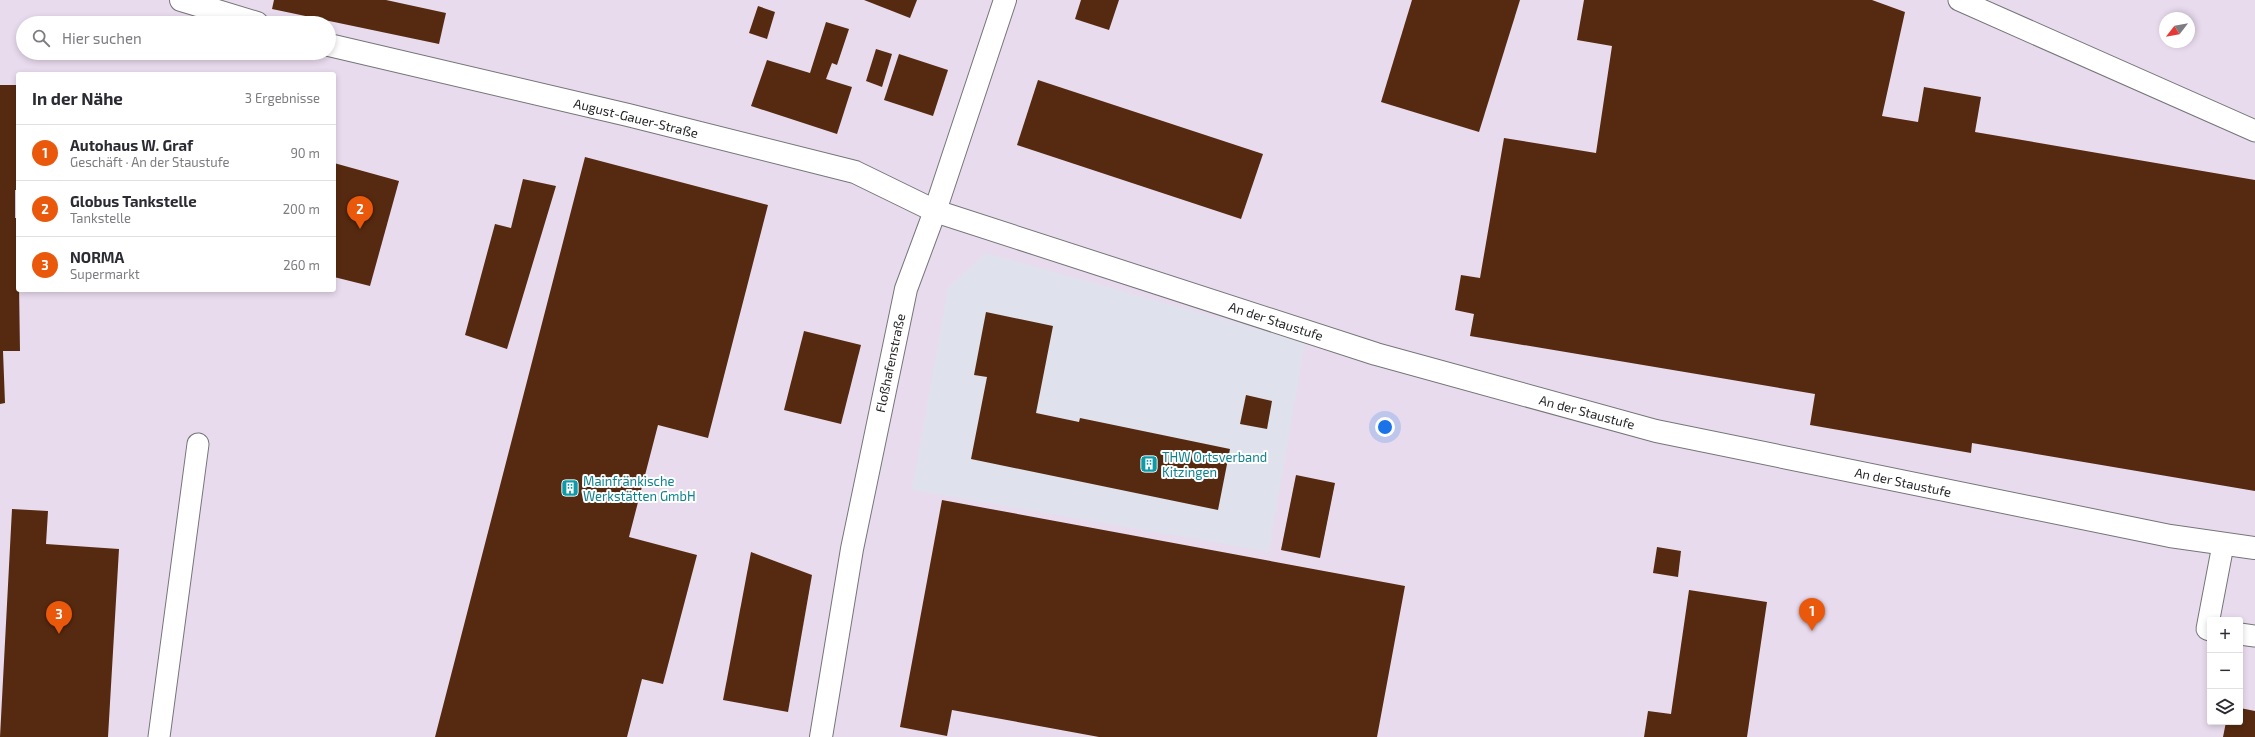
<!DOCTYPE html>
<html lang="de">
<head>
<meta charset="utf-8">
<style>
  :root { --surface:#fff; --page:#f2f2f3; --text:#2b2b33; --muted:#7c7c81; --line:#e1e1e2; --accent:#ea580c }
  body { margin:0; font-family:"Exo 2",sans-serif; background:var(--page); color:var(--text) }
  .controls { position:absolute; right:12px; bottom:12px; display:grid; overflow:hidden; border-radius:4px; box-shadow:0 2px 6px #0003 }
  .controls button { width:36px; height:36px; display:grid; place-items:center; padding:0; border:0; border-bottom:1px solid var(--line); background:var(--surface); color:var(--text); font:20px sans-serif }
  .compass { position:absolute; left:2159px; top:12px; width:36px; height:36px; border-radius:50%; background:var(--surface); box-shadow:0 2px 6px #0003; rotate:239deg }
  .you { position:absolute; left:1385px; top:427px; width:14px; height:14px; margin:-10px; border:3px solid #fff; border-radius:50%; background:#1a73e8; box-shadow:0 0 0 6px #1a73e833 }
  .badge { display:grid; place-items:center; width:26px; height:26px; border-radius:50%; background:var(--accent); color:#fff; font-size:13px; font-weight:700 }
  .pin { position:absolute; translate:-50% -33px; filter:drop-shadow(0 1px 2px #0008) }
  .pin::after { content:''; position:absolute; top:21px; width:14px; height:12px; background:inherit; clip-path:polygon(0 0,100% 0,50% 100%) }
  .list { margin:0; padding:0; list-style:none }
  h2 { display:flex; justify-content:space-between; align-items:center; height:52px; margin:0; padding:0 16px; font-size:17px }
  h2 small { font-size:13px; font-weight:400; color:var(--muted) }
  .list li { display:grid; grid-template-columns:26px 1fr auto; gap:12px; align-items:center; box-sizing:border-box; height:56px; padding:0 16px; border-top:1px solid var(--line) }
  .list b { display:block; font-size:15px; white-space:nowrap }
  .list p { margin:0; font-size:13px; white-space:nowrap; color:var(--muted) }
  .list em { font-size:13px; font-style:normal; color:var(--muted) }
  .icon { flex:none; width:22px; height:22px; fill:none; stroke:currentColor; stroke-width:2; stroke-linecap:round; stroke-linejoin:round }
  .map { position:relative; flex:none; width:2255px; height:737px; overflow:hidden }
  .search { position:absolute; background:var(--surface); box-shadow:0 2px 6px #0003; left:16px; top:16px; width:320px; height:44px; display:flex; align-items:center; gap:10px; box-sizing:border-box; padding:0 14px; border-radius:22px; color:var(--muted); font-size:15px }
  .panel { position:absolute; background:var(--surface); box-shadow:0 2px 6px #0003; left:16px; top:72px; width:320px; height:220px; border-radius:4px }
  .map>svg:first-child { display:block }
</style>
</head>
<body>
<div class="map">
<svg width="2255" height="737" viewBox="0 0 2255 737">
  <rect width="100%" height="100%" fill="#e9eaed"/>
  <path fill="#e9dbee" fill-rule="evenodd" d="M0 0H2255V737H0ZM2165 18H2189V42H2165ZM23 23H329V53H23ZM18 74H334V290H18ZM2210 620H2240V722H2210Z"/>
  <path fill="#dfe1ec" d="M986 253 1305 342 1269 552 912 490 948 287Z"/>
  <g fill="#562a10">
    <path d="M274 0H386L446 13 439 44 272 9Z"/>
    <path d="M864 0H917L910 18Z"/>
    <path d="M1081 0H1119L1109 30 1075 19Z"/>
    <path d="M1412 0H1520L1479 132 1381 102Z"/>
    <path d="M1584 0H1872L1905 12 1882 116 1918 122 1924 87 1981 97 1975 132 2255 180V491L1972 443 1971 453 1810 425 1815 394 1470 336 1474 314 1455 310 1461 275 1480 278 1504 138 1596 153 1612 46 1577 40Z"/>
    <path d="M758 6 775 12 767 39 749 33Z"/>
    <path d="M826 22 849 29 837 65 832 63 826 79 852 87 837 134 751 106 767 60 810 73Z"/>
    <path d="M876 49 892 54 882 87 866 81Z"/>
    <path d="M899 54 948 70 933 116 884 100Z"/>
    <path d="M1038 80 1263 154 1241 219 1017 145Z"/>
    <path d="M0 85H18V190H15V218H18L20 351H3L5 403 0 404Z"/>
    <path d="M585 157 768 205 708 438 658 425 629 537 697 555 663 684 642 679 627 737H435Z"/>
    <path d="M334 163 399 181 370 286 334 277Z"/>
    <path d="M523 179 556 186 507 349 465 335 495 224 511 228Z"/>
    <path d="M986 312 1053 326 1036 413 1079 422 1080 418 1230 449 1218 510 971 459 987 377 974 375Z"/>
    <path d="M804 331 861 345 841 424 784 410Z"/>
    <path d="M1246 395 1272 401 1267 429 1240 424Z"/>
    <path d="M1296 475 1335 483 1320 558 1281 550Z"/>
    <path d="M942 500 1405 586 1377 737H1099L952 710 947 736 900 727Z"/>
    <path d="M12 509 48 511 46 544 119 549 108 737H0Z"/>
    <path d="M1657 547 1681 551 1678 577 1653 573Z"/>
    <path d="M751 552 812 575 788 712 723 700Z"/>
    <path d="M1689 590 1767 602 1747 737H1644L1648 711 1671 714Z"/>
    <path d="M2240 708 2255 711V737H2223L2226 722H2240Z"/>
  </g>
  <g fill="none" stroke-linecap="round" stroke-linejoin="round">
    <defs>
      <g id="lane">
        <path d="M1959 0 2255 131"/>
        <path d="M2210 630 2207 629 2223 545"/>
        <path d="M2240 634 2255 636"/>
        <path d="M159 737 198 444"/>
      </g>
      <g id="street">
        <path d="M181 0 257 23"/>
        <path d="M329 45 628 115 855 172 935 211 1376 354 1656 431 2170 536 2255 548"/>
        <path d="M821 737 852 549 906 289 935 211 1005 0"/>
      </g>
    </defs>
    <use href="#lane" stroke="#747578" stroke-width="23"/>
    <use href="#street" stroke="#747578" stroke-width="24"/>
    <use href="#lane" stroke="#fff" stroke-width="21"/>
    <use href="#street" stroke="#fff" stroke-width="22"/>
  </g>
  <defs>
    <symbol id="building-square" viewBox="-11 -11 22 22"><rect x="-9" y="-9" width="18" height="18" rx="4" fill="#0f9aa8" stroke="#fff"/><path d="M-4-6H4V6H1V3H-1V6H-4ZM-2.5-4.3h1.7v1.8h-1.7ZM.8-4.3h1.7v1.8H.8ZM-2.5-1h1.7V.8h-1.7ZM.8-1h1.7V.8H.8Z" fill="#fff"/></symbol>
  </defs>
  <g fill-rule="evenodd">
    <use href="#building-square" x="1139" y="454" width="20" height="20"/>
    <use href="#building-square" x="560" y="478" width="20" height="20"/>
  </g>
  <g text-anchor="middle" stroke-width="4" stroke-linejoin="round" paint-order="stroke">
    <g font-size="13" fill="#1f2021" stroke="#fff">
      <text transform="translate(636 118) rotate(14)" y="5">August-Gauer-Straße</text>
      <text transform="translate(1276 321) rotate(18)" y="5">An der Staustufe</text>
      <text transform="translate(890 363) rotate(-78)" y="5">Floßhafenstraße</text>
      <text transform="translate(1587 412) rotate(15)" y="5">An der Staustufe</text>
      <text transform="translate(1903 482) rotate(12)" y="5">An der Staustufe</text>
    </g>
    <g font-size="13" fill="#0d838f" stroke="#fff" text-anchor="start">
      <text x="1162" y="462">THW Ortsverband<tspan x="1162" dy="15">Kitzingen</tspan></text>
      <text x="583" y="486">Mainfränkische<tspan x="583" dy="15">Werkstätten GmbH</tspan></text>
    </g>
  </g>
</svg>
<div class="controls">
<button>+</button>
<button>−</button>
<button><svg class="icon" aria-label="layers" viewBox="0 0 24 24"><path d="M12 4l9 5-9 5-9-5zM3 14l9 5 9-5"/></svg></button>
</div>
<svg class="compass" viewBox="-18 -18 36 36"><path d="M0-13l5 13h-10z" fill="#e53935"/><path d="M0 13l5-13h-10z" fill="#7c7c81"/></svg>
<div class="you"></div>
<div class="pin badge" style="left:1812px;top:631px">1</div>
<div class="pin badge" style="left:360px;top:229px">2</div>
<div class="pin badge" style="left:59px;top:634px">3</div>
<div class="search"><svg class="icon" aria-label="search" viewBox="0 0 24 24"><circle cx="10" cy="10" r="6"/><path d="M15 15l6 6"/></svg>Hier suchen</div>
<section class="panel">
<h2>In der Nähe<small>3 Ergebnisse</small></h2>
<ul class="list">
<li><span class="badge">1</span><div><b>Autohaus W. Graf</b><p>Geschäft · An der Staustufe</p></div><em>90 m</em></li>
<li><span class="badge">2</span><div><b>Globus Tankstelle</b><p>Tankstelle</p></div><em>200 m</em></li>
<li><span class="badge">3</span><div><b>NORMA</b><p>Supermarkt</p></div><em>260 m</em></li>
</ul>
</section>
</div>
</body>
</html>
